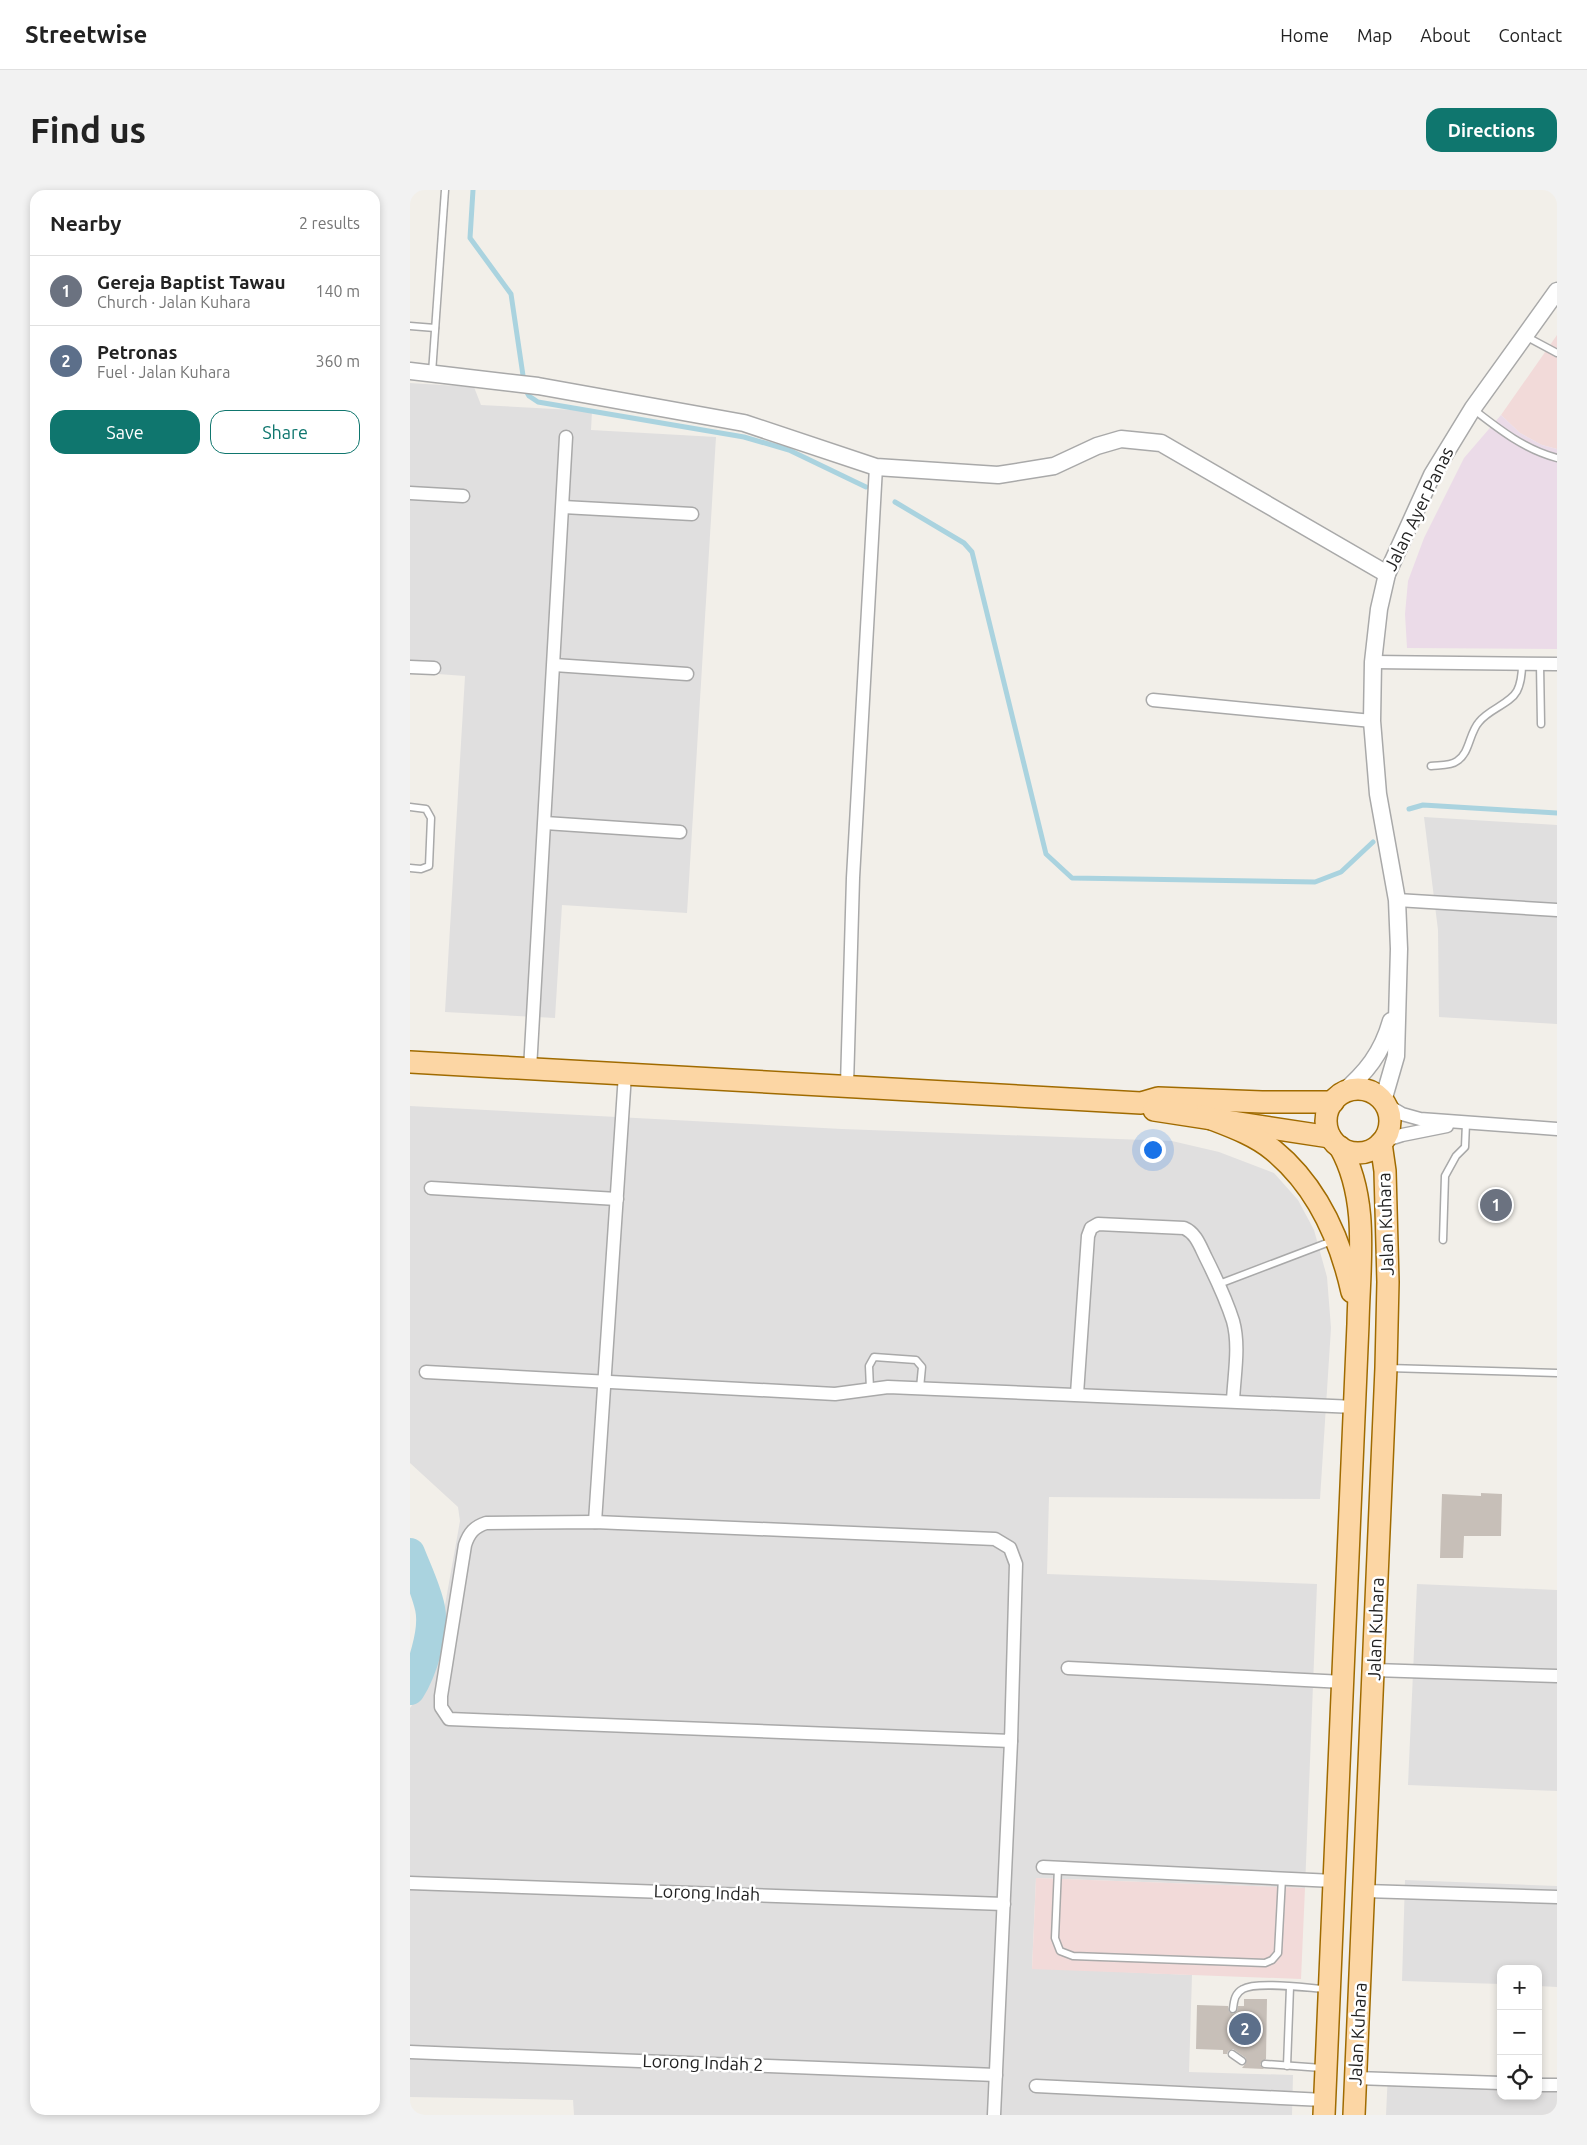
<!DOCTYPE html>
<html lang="en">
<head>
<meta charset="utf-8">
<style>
  :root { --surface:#fff; --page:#f2f2f2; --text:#222; --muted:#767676; --line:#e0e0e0; --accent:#0f766e }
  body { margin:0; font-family:Ubuntu,sans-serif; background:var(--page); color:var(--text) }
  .controls { position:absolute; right:15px; bottom:15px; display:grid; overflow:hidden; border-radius:10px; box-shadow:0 2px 8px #0003 }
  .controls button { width:45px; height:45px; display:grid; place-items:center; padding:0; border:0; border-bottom:1px solid var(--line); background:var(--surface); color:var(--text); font:25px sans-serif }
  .you { position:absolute; left:742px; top:959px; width:18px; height:18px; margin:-12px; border:4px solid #fff; border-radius:50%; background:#1a73e8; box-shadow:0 0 0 8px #1a73e833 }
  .badge { display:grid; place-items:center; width:32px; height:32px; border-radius:50%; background:var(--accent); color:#fff; font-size:16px; font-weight:700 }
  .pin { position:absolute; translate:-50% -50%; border:2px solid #fff; box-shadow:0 1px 5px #0006 }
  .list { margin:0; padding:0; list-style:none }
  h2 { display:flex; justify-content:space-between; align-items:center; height:65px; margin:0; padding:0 20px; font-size:21px }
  h2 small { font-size:16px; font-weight:400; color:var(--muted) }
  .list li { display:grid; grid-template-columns:32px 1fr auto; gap:15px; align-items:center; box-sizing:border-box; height:70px; padding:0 20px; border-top:1px solid var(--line) }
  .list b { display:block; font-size:19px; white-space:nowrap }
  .list p { margin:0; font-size:16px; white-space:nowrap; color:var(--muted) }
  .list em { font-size:16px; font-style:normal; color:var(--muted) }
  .actions { display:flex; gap:10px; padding:15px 20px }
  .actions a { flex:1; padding:11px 0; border:1px solid var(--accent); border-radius:15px; text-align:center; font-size:18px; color:var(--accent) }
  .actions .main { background:var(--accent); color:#fff }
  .icon { flex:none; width:28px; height:28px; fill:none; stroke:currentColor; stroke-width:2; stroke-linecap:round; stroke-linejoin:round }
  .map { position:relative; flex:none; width:1147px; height:1925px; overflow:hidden; border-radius:15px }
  header { display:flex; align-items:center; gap:30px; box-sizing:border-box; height:70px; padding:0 25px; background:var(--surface); border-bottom:1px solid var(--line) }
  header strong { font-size:24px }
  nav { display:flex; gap:28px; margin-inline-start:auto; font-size:18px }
  .intro { display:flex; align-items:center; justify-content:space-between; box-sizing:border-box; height:120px; padding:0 30px }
  h1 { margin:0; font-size:35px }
  .button { padding:12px 22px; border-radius:15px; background:var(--accent); color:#fff; font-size:18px; font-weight:700 }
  main { display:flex; gap:30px; padding:0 30px }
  aside { flex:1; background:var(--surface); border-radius:15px; box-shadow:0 2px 8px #0003 }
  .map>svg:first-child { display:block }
</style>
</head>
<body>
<header>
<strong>Streetwise</strong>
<nav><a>Home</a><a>Map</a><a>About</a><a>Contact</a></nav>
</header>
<div class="intro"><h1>Find us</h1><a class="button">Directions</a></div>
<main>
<aside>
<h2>Nearby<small>2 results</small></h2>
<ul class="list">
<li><span class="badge" style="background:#6b7280">1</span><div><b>Gereja Baptist Tawau</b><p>Church · Jalan Kuhara</p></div><em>140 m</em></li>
<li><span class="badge" style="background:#5c6f8a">2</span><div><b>Petronas</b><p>Fuel · Jalan Kuhara</p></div><em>360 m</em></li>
</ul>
<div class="actions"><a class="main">Save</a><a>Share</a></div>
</aside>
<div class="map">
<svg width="1147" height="1925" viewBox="0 0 1147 1925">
  <rect width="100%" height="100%" fill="#f2efe9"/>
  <g fill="#e0dfdf">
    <path d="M0 193 64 197 71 215 182 221 181 240 306 247 277 723 152 715 145 828 35 822 55 486 0 482Z"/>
    <path d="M1014 627 1147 635V834L1029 827 1028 740Z"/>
    <path d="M0 916 432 939 762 951 809 962 864 983 888 1010 904 1040 917 1087 921 1138 910 1309 639 1307 637 1384 907 1394 895 1698 626 1688 622 1778 782 1785 779 1882 883 1885 882 1925H164L163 1910 0 1907V1518L22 1488 50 1331 48 1317 0 1273Z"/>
    <path d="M1007 1394 1147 1400V1601L998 1595Z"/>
    <path d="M995 1690 1147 1696V1797L1128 1796V1779H1091V1794L992 1791Z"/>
    <path d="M978 1882 1091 1886V1906H1128V1887L1147 1888V1925H976Z"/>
  </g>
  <g fill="#f2dad9">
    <path d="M1147 145V259L1132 255 1110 243 1091 225Z"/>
    <path d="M626 1688 895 1698 891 1789 622 1779Z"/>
  </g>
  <path fill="#ebdbe8" d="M1091 225 1110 243 1132 255 1147 259V459L997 458 995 424 998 391 1014 348 1054 268Z"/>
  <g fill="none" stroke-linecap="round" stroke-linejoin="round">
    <g stroke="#aad3df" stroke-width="5">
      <path d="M63 0 60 48 101 104 115 199 119 206 128 212 334 247 379 260 456 297"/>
      <path d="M485 312 554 353 562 362 636 664 662 688 905 692 931 682 963 652"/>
      <path d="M999 619 1013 615 1147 623"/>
    </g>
    <path stroke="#aad3df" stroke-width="30" d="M0 1363C7 1381 16 1399 20 1418 25 1441 12 1481 0 1500"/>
  </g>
  <g fill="#c7bfb8">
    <path d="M1071 1303 1092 1304 1091 1346H1054L1053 1368H1030L1032 1304 1071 1306Z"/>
    <path d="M834 1809H857L856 1869 850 1874 854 1879 832 1878 836 1873V1868L823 1859 818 1861 817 1864H813V1860L786 1859 787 1815 818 1816 819 1821 823 1824 827 1822 828 1816H834Z"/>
  </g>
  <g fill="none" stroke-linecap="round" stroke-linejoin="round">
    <defs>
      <g id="service">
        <path d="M0 136 25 138"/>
        <path d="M1115 146 1147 163"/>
        <path d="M22 183 35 0"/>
        <path d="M1063 219C1090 240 1114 259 1147 268"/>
        <path d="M1130 474 1131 534"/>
        <path d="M1021 576C1028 575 1041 576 1047 571 1060 563 1059 543 1069 532 1079 519 1100 514 1107 501 1111 493 1112 483 1112 474"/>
        <path d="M0 617 16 619 21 628 19 676 11 679 0 678"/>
        <path d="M1033 1050 1035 986 1046 966 1055 957 1056 933"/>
        <path d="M809 1094 922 1051"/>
        <path d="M978 1178 1147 1183"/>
        <path d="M460 1199 459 1176 464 1167 506 1170 512 1177 510 1198"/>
        <path d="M648 1678 645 1748 650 1761 663 1766 855 1773 862 1770 868 1763 872 1688"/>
        <path d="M823 1819C824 1810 825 1803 833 1799 846 1791 898 1798 915 1799"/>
        <path d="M822 1864 832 1871"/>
        <path d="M855 1874 912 1878"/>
        <path d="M877 1876 880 1797"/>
      </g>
      <g id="minor">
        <path d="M0 303 53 306"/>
        <path d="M153 317 282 324"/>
        <path d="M963 472 1147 474"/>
        <path d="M144 475 277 484"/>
        <path d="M0 477 24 478"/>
        <path d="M743 510 962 531"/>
        <path d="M135 633 270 642"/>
        <path d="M987 710 1147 720"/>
        <path d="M120 879 156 247"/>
        <path d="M437 895 443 688 466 277"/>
        <path d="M975 914 992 924 1010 929 1147 939"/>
        <path d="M973 951 992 945 1037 936"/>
        <path d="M21 998 207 1009"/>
        <path d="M16 1182 425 1204 478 1197 945 1217"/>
        <path d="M667 1204 678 1046 681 1038 688 1034 774 1038C786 1043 790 1056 796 1068 806 1088 816 1109 823 1131 830 1156 824 1186 823 1211"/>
        <path d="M185 1332 585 1349 600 1358 606 1374 601 1551 39 1529 31 1517V1506L55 1355C59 1343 64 1337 76 1333Z"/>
        <path d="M185 1332 215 884"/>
        <path d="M658 1478 934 1492"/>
        <path d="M964 1480 1147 1486"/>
        <path d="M633 1677 924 1691"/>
        <path d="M0 1693 594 1714"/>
        <path d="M955 1701 1147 1707"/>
        <path d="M0 1862 586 1885"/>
        <path d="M946 1888 1091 1893"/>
        <path d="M1128 1895H1147"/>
        <path d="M626 1896 914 1910"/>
        <path d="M584 1925 601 1551"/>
      </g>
      <g id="tertiary">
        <path d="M0 181 128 196 334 233 466 277 588 285 644 276 687 256 711 249 751 253 977 384"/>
        <path d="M931 904C956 883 972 863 981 831"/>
        <path d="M973 911 986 866 989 759 987 710 968 604 962 531 963 472 969 419 977 384 1022 285 1063 218 1147 101"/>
      </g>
      <g id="primary">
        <path d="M0 872 731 913 748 908 852 912H923"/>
        <circle cx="948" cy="931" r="32"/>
        <path d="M744 920 920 947"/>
        <path d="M794 926C817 935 844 944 863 960 907 996 930 1048 942 1102"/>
        <path d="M914 1925 948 1134C949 1076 960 1010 930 957"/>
        <path d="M944 1925 976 1178 978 1092 975 981 971 953"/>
      </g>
    </defs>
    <use href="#service" stroke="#a9a9a9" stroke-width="9"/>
    <use href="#minor" stroke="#a9a9a9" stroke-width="15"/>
    <use href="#tertiary" stroke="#a9a9a9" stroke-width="19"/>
    <use href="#primary" stroke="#a06b00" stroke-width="24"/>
    <use href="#service" stroke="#fff" stroke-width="6"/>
    <use href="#minor" stroke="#fff" stroke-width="12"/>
    <use href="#tertiary" stroke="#fff" stroke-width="16"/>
    <use href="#primary" stroke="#fcd6a4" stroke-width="21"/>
  </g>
  <g text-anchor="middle" stroke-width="5" stroke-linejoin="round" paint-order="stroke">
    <g font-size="18" fill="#222" stroke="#fff">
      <text transform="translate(1009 319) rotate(-64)" y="6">Jalan Ayer Panas</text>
      <text transform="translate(976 1034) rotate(-92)" y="6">Jalan Kuhara</text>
      <text transform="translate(966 1439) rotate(-88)" y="6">Jalan Kuhara</text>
      <text transform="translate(297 1703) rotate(2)" y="6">Lorong Indah</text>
      <text transform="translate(948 1844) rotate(-87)" y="6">Jalan Kuhara</text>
      <text transform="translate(293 1873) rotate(2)" y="6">Lorong Indah 2</text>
    </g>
  </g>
</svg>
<div class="controls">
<button>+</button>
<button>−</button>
<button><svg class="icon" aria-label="locate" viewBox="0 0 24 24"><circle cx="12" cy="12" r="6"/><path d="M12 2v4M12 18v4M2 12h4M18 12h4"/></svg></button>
</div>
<div class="you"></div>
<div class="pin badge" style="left:1086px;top:1015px;background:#6b7280">1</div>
<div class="pin badge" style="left:835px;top:1839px;background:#5c6f8a">2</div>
</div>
</main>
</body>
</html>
